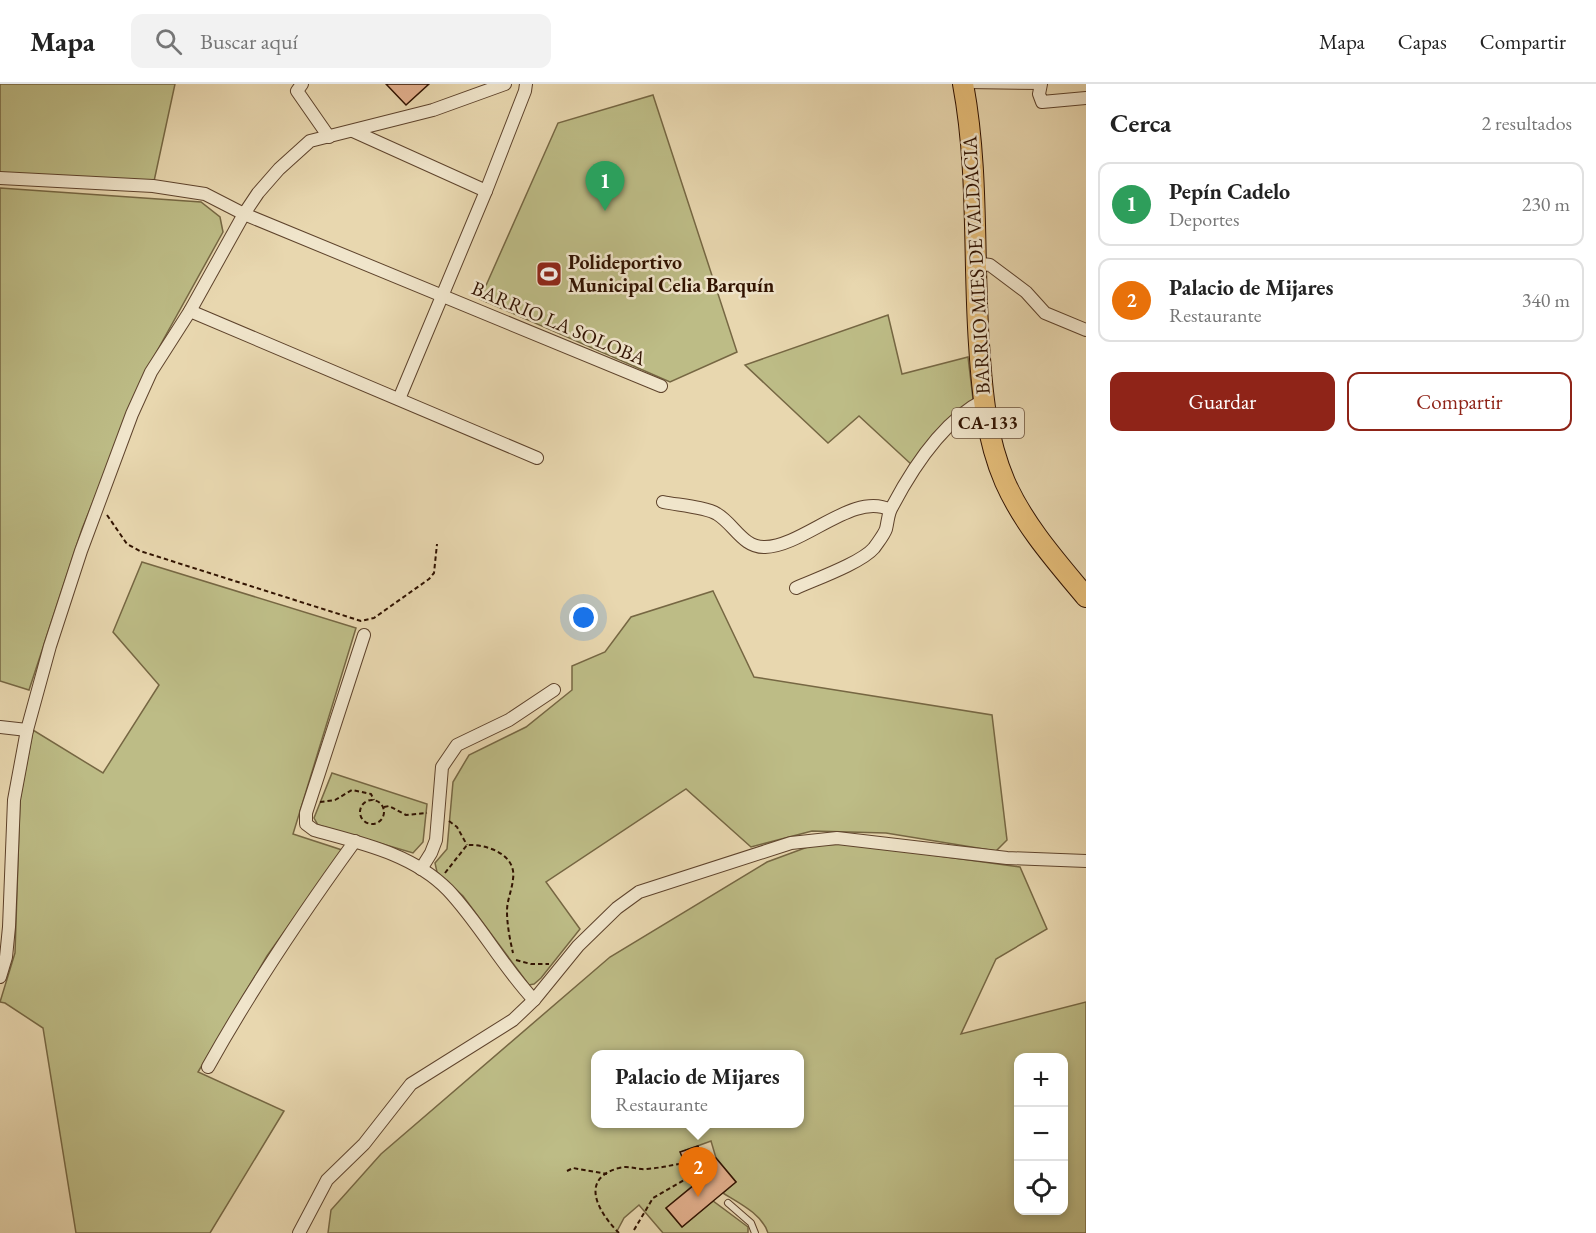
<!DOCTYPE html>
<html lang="es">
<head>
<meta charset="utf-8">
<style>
  :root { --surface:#fff; --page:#f2f2f2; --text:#222; --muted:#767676; --line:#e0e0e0; --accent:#8f2418 }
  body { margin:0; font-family:"EB Garamond",serif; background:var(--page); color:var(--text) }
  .controls { position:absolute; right:18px; bottom:18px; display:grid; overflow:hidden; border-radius:12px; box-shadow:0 3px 9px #0003 }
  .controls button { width:54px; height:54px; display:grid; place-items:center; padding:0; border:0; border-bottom:2px solid var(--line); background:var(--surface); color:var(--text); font:30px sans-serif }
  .you { position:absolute; left:584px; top:534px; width:21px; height:21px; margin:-15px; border:4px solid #fff; border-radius:50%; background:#1a73e8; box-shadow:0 0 0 9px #1a73e833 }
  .badge { display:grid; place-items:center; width:39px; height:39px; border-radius:50%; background:var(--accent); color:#fff; font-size:20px; font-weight:700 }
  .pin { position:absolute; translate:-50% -50px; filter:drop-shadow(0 2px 3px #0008) }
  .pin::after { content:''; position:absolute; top:32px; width:21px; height:18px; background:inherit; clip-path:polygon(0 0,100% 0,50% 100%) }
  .popup { position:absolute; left:591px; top:966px; width:213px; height:78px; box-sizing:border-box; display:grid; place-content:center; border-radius:12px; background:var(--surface); filter:drop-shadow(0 2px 4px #0005); font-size:20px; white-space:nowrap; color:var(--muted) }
  .popup b { font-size:22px; color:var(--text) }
  .popup::after { content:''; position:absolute; left:50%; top:100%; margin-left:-12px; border:12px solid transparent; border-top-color:var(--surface) }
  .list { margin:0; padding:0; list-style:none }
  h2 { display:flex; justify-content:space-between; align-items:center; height:78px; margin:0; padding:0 24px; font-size:26px }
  h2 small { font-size:20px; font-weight:400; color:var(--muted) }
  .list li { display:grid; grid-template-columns:39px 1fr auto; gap:18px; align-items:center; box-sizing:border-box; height:84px; margin:0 12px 12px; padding:0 12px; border:2px solid var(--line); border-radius:12px }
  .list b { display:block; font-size:22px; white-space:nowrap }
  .list p { margin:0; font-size:20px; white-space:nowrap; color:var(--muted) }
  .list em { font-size:20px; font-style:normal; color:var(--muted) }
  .actions { display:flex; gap:12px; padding:18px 24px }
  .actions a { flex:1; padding:14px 0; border:2px solid var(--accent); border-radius:12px; text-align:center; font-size:21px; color:var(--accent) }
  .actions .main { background:var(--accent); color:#fff }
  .icon { flex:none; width:33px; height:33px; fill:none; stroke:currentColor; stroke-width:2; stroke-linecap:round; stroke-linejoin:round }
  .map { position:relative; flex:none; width:1086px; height:1149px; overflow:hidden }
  header { display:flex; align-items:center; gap:36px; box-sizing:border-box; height:84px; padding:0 30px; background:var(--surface); border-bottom:2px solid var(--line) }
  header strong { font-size:28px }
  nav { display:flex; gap:33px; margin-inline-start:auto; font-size:21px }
  .search { width:420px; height:54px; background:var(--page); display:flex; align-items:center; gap:15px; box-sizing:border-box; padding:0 21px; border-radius:12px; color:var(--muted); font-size:22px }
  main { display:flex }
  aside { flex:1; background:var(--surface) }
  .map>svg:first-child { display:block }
</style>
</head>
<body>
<header>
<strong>Mapa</strong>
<div class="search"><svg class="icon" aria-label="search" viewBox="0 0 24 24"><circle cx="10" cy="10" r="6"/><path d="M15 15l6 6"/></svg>Buscar aquí</div>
<nav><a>Mapa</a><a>Capas</a><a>Compartir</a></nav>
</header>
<main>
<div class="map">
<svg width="1086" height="1149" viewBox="0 0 1086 1149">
  <rect width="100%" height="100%" fill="#e8d7af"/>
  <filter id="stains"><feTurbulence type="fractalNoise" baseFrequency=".00333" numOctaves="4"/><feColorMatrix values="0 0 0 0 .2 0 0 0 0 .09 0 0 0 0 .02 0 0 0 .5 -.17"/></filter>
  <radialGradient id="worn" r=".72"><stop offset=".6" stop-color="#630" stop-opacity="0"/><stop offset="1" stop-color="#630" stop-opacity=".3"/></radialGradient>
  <g fill="#bdbc86" stroke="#766743" stroke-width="1.5" fill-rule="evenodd">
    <path d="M0 0H175L153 102 0 94Z"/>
    <path d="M653 11 737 268 670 298 480 215 558 39Z"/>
    <path d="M0 104 201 118 220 133 223 148 146 287 82 445 29 606 0 597Z"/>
    <path d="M888 231 902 290 968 273 973 315 912 381 859 332 828 359 745 281Z"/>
    <path d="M142 478 356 544 293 750 342 766 267 872 198 988 284 1027 210 1149H76L43 944 5 919 0 918 15 869 20 715 33 646 103 689 159 601 113 548Z"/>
    <path d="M713 507 754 593 992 631 1007 756 996 767 886 749 812 747 751 763 686 705 546 798 580 845 541 894 534 900 529 901 463 812 437 788 435 779 447 765 453 698 469 671 526 643 572 606V582L605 568 631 533Z"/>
    <path d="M332 689 427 720 423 758 413 769 318 741 314 734Z"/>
    <path d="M852 760 1020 783 1047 845 996 875 961 950 1086 918V1149H768C762 1130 739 1119 723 1109L736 1098 716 1074 711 1057 681 1068 689 1089 696 1099 666 1124 682 1143 713 1117 744 1140 748 1143V1149H663L639 1121 624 1134 616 1149H328L331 1126 381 1070 610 873 767 778 813 761ZM596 970H800V1040H596ZM1018 974H1064V1126H1018Z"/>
  </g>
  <g fill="#e3b08e" stroke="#301200" stroke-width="1.5">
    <path d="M386 0H429L406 21Z"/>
    <path d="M698 1062 705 1083 716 1074 736 1098 682 1143 666 1124 694 1101 680 1068Z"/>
  </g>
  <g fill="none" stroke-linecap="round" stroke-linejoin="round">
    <defs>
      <g id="lane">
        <path d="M967 1 1041 2"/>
        <path d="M728 1119 751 1139 755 1149"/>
      </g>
      <g id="street">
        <path d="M302 0 297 7 329 53"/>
        <path d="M1041 0 1039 10 1042 18 1086 14"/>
        <path d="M353 47 486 107"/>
        <path d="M0 94 153 102 205 110 244 130 661 302"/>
        <path d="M975 179 990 181 1026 208 1045 229 1086 246"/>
        <path d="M190 227 537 374"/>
        <path d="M399 315 486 107 525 7 526 0"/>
        <path d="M663 418C677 421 706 423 717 430 734 440 743 464 765 463 804 462 854 407 890 426"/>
        <path d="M796 504C816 495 861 479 874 464 878 458 884 451 886 445 888 437 888 429 892 423 912 385 944 336 984 316"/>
        <path d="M364 551 306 729V740L314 746C361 759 413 770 448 806 480 840 502 882 534 916"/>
        <path d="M0 643 27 646"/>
        <path d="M421 785 431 769 436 756 442 683 457 661 509 636 554 606"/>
        <path d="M0 893 6 873 9 843 14 716 27 646 50 562 81 467 132 330 151 288 190 227 244 130 258 109 279 85 310 57 433 26 505 0"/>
        <path d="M208 983C252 904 302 830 355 757"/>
        <path d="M299 1149 327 1096 364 1060 411 1000 513 936 534 916 578 862 617 824 639 808 791 759 837 754 1007 774 1086 777"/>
      </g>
      <path id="primary" d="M963 0C979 85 973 174 979 260 982 307 986 354 1005 398 1024 441 1056 477 1086 513"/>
    </defs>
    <use href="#lane" stroke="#5e432c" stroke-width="8"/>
    <use href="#street" stroke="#5e432c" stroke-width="14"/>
    <use href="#primary" stroke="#301200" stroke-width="22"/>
    <g stroke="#301200" stroke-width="2" stroke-dasharray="4.5 3" stroke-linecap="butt">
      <path d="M107 431 127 460 140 467 361 537 374 534 429 495 434 489 437 460"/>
      <circle cx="372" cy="728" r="12"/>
      <path d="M320 718 335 716 352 706 371 710 374 716"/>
      <path d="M384 723 389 722 406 731 427 729"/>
      <path d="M449 737 457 743 467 761"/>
      <path d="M445 789 467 761C486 760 517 770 513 795 512 806 507 816 507 827 507 841 510 856 513 869"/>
      <path d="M516 876 531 880H549"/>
      <path d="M567 1087 573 1084 607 1090"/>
      <path d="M634 1146 653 1114 691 1092"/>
      <path d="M619 1149C599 1129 578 1095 619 1084 629 1081 637 1086 647 1085 660 1084 672 1081 685 1079"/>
    </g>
    <use href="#lane" stroke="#f0e5cb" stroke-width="6"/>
    <use href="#street" stroke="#f0e5cb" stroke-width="12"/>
    <use href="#primary" stroke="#e4bc78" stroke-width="20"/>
  </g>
  <defs>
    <symbol id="stadium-square" viewBox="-11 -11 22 22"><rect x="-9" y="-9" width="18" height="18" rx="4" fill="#8f2418" stroke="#f0e5cb"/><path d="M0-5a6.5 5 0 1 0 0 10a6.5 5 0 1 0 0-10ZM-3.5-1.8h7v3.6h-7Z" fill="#fff"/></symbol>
  </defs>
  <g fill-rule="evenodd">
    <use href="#stadium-square" x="534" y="175" width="30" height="30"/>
  </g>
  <g text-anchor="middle" stroke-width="5" stroke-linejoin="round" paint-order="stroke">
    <rect fill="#f0e5cb" stroke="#6a513d" stroke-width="1.5" x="952" y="324" width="72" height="30" rx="4.5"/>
    <g font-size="18" font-weight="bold" fill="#301200">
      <text x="988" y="345">CA-133</text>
    </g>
    <g font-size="20" font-weight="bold" fill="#301200" stroke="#f0e5cb" text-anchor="start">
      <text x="568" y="185">Polideportivo<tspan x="568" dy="23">Municipal Celia Barquín</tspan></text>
    </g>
    <g font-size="20" fill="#301200" stroke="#f0e5cb">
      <text transform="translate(976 181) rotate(-93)" y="7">BARRIO MIES DE VALDACIA</text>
      <text transform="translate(559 239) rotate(23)" y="7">BARRIO LA SOLOBA</text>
    </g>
  </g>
  <rect width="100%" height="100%" filter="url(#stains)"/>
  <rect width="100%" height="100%" fill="url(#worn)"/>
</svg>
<div class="controls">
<button>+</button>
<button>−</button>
<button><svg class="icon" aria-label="locate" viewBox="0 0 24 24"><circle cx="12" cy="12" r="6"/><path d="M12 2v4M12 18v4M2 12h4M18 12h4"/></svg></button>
</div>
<div class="you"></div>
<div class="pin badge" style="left:605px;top:127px;background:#2e9e5b">1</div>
<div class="pin badge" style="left:698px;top:1113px;background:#e8710a">2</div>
<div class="popup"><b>Palacio de Mijares</b>Restaurante</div>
</div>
<aside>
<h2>Cerca<small>2 resultados</small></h2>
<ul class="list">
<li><span class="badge" style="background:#2e9e5b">1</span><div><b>Pepín Cadelo</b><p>Deportes</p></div><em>230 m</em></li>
<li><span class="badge" style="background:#e8710a">2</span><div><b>Palacio de Mijares</b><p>Restaurante</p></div><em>340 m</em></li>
</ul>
<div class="actions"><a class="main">Guardar</a><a>Compartir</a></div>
</aside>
</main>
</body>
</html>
